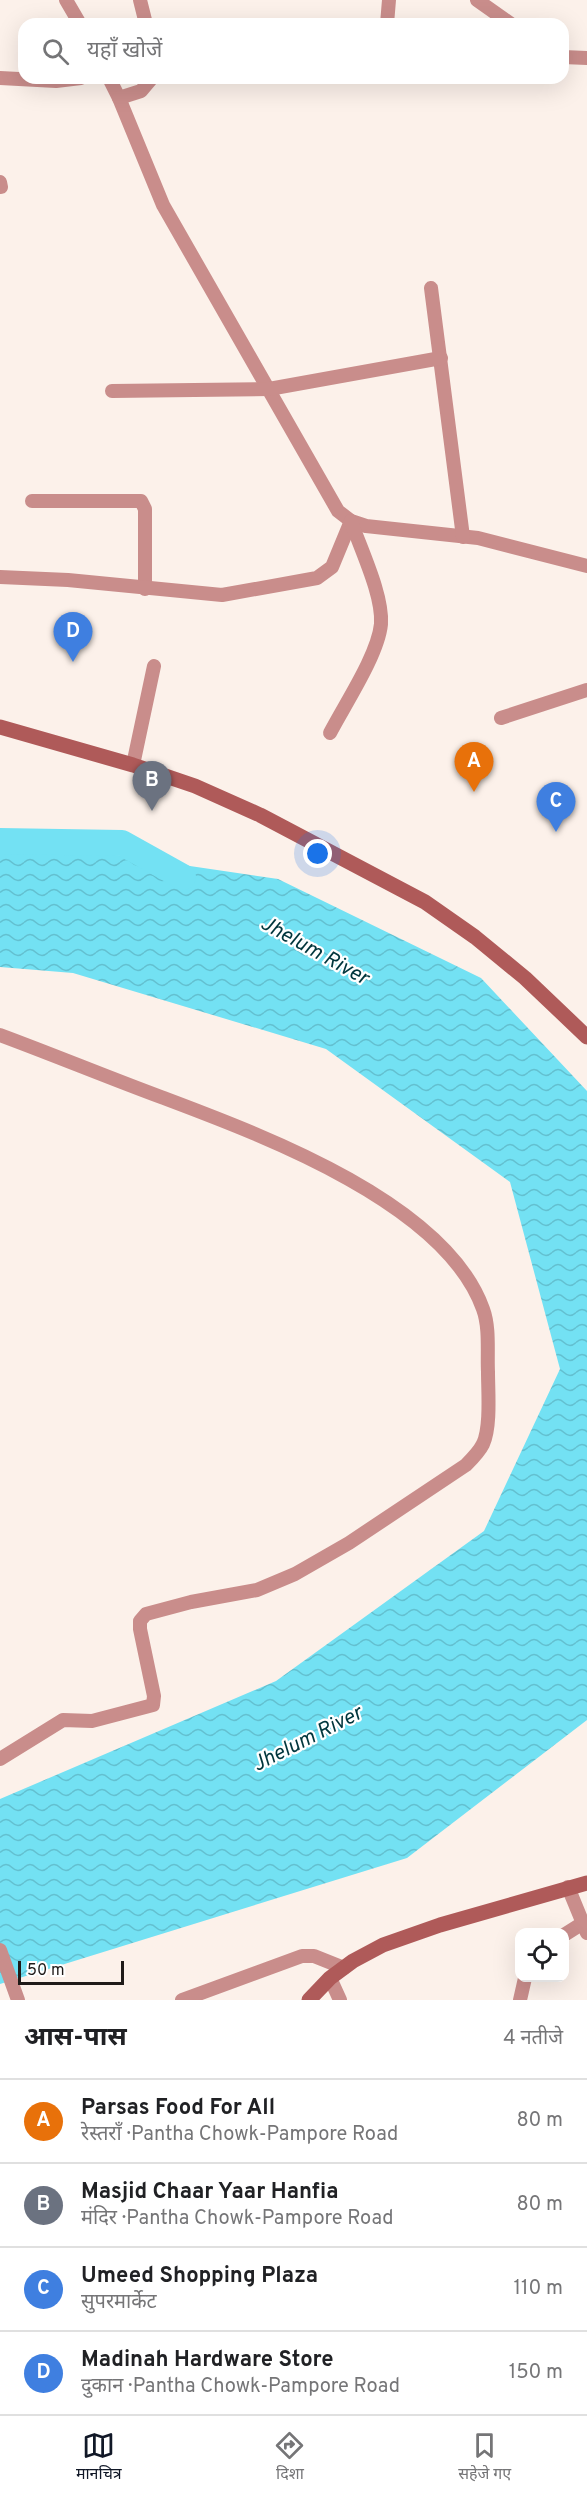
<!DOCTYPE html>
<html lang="hi">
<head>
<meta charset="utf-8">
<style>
  :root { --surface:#fff; --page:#f2f2f2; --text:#202124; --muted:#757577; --line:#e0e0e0; --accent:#111827 }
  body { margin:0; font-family:Overpass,"Noto Sans Devanagari",sans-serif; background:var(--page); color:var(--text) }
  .controls { position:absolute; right:18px; bottom:18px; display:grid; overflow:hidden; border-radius:12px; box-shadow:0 6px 24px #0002 }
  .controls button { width:54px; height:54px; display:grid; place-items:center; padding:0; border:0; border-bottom:2px solid var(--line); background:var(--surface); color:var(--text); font:30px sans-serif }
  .scale { position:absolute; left:18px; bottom:15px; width:106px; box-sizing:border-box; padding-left:6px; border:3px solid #1f1b19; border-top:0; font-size:16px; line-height:21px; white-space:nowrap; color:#1f1b19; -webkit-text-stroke:4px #fff; paint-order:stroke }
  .you { position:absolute; left:318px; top:854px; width:21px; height:21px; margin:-15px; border:4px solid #fff; border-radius:50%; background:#1a73e8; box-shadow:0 0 0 9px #1a73e833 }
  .badge { display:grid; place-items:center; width:39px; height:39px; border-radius:50%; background:var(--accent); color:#fff; font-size:20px; font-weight:700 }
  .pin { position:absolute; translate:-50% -50px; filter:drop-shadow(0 2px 3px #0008) }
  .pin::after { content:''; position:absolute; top:32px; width:21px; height:18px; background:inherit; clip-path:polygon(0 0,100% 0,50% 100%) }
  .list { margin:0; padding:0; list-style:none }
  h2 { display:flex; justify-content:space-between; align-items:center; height:78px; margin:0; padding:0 24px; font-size:26px }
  h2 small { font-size:20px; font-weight:400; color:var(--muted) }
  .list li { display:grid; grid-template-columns:39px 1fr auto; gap:18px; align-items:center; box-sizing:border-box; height:84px; padding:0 24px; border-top:2px solid var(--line) }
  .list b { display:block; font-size:22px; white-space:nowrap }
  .list p { margin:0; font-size:20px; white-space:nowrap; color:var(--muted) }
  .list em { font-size:20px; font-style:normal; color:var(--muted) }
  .icon { flex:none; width:33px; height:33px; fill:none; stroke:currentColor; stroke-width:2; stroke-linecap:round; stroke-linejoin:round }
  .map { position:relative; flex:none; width:587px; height:2000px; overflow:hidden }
  .search { position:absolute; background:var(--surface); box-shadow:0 6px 24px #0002; left:18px; right:18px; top:18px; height:66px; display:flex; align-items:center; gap:15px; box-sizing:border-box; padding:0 21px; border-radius:18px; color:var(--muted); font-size:22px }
  .sheet { height:414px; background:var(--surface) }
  nav { display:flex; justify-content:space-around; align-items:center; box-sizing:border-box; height:84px; border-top:2px solid var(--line); background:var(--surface); font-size:16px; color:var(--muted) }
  nav a { display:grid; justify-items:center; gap:3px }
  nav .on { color:var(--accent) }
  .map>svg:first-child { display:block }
</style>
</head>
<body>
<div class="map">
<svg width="587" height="2000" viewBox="0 0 587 2000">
  <defs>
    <pattern id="water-waves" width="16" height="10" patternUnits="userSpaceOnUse" patternTransform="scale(1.5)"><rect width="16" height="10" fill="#73e1f3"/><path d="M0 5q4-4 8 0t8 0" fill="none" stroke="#63c0d0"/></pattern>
  </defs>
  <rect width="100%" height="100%" fill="#fcf1ea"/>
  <path fill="url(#water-waves)" d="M0 838 278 879 481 978 587 1091V1720L407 1858 0 1984V1799L276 1681 484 1531 560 1369 510 1182 326 1049 73 973 0 967Z"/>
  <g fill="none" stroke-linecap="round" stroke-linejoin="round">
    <path stroke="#73e1f3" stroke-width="26" d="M0 841 122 843 183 877"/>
    <g stroke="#c98d8b" stroke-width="14">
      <path d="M66 0 80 24"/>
      <path d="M140 0 146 24"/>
      <path d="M477 0 511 24"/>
      <path d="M387 24 389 0"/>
      <path d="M563 57 587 58"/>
      <path d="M0 78 56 81 81 78"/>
      <path d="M109 78 119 98"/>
      <path d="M152 78 141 91 119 98 163 205 338 511 351 521 366 526 478 538 587 566"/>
      <path d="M0 182 1 187"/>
      <path d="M431 288 463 537"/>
      <path d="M112 391 269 389 441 358"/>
      <path d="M32 501H141L145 509V589"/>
      <path d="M0 577 68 580 222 595 317 578 332 567 351 521"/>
      <path d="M501 718 587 690"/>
      <path d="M330 733C345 704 378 655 381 624 383 595 361 550 351 521"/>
      <path d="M133 765 154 666"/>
      <path d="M0 1035C54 1055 107 1077 161 1097 259 1134 445 1202 483 1309 490 1328 487 1352 488 1372 488 1391 491 1427 483 1444 479 1452 472 1459 466 1465L349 1543 295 1574 257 1590 191 1602 146 1614 140 1621V1629L154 1696 153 1705 92 1721 63 1720 0 1759"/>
      <path d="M568 1887 587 1933"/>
      <path d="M564 1935 583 1923"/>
      <path d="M0 1950 18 2000"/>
      <path d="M330 1978 340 2000"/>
      <path d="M182 2000 302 1956H314L344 1968"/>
      <path d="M520 2000 525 1978"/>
    </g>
    <g stroke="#af5a59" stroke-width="15">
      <path d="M0 727 133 765 195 786 260 815 425 902 475 937 525 978 587 1037"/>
      <path d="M309 2000 330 1978 353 1961 383 1945 440 1925 587 1883"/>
    </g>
  </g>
  <g text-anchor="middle" stroke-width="4.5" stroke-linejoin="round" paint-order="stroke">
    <g font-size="21" font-style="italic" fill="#00363d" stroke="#fff">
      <text transform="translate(315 950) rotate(29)" y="7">Jhelum River</text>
      <text transform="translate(307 1738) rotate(-27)" y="7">Jhelum River</text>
    </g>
  </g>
</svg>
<div class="controls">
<button><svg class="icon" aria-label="locate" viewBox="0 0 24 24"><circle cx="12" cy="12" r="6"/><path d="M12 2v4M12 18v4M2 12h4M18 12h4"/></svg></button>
</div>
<div class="scale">50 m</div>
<div class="you"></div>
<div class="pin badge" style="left:474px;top:792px;background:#e8710a">A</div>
<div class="pin badge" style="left:152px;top:811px;background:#6b7280">B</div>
<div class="pin badge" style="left:556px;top:832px;background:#3f7fe0">C</div>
<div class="pin badge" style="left:73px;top:662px;background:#3f7fe0">D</div>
<div class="search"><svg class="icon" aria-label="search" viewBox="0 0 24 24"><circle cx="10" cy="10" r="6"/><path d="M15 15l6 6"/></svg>यहाँ खोजें</div>
</div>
<section class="sheet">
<h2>आस-पास<small>4 नतीजे</small></h2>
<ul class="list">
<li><span class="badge" style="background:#e8710a">A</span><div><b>Parsas Food For All</b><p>रेस्तराँ · Pantha Chowk-Pampore Road</p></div><em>80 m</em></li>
<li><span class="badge" style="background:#6b7280">B</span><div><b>Masjid Chaar Yaar Hanfia</b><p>मंदिर · Pantha Chowk-Pampore Road</p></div><em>80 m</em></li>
<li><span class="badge" style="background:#3f7fe0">C</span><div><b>Umeed Shopping Plaza</b><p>सुपरमार्केट</p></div><em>110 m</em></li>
<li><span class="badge" style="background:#3f7fe0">D</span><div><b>Madinah Hardware Store</b><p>दुकान · Pantha Chowk-Pampore Road</p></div><em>150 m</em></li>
</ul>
</section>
<nav>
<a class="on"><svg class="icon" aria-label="map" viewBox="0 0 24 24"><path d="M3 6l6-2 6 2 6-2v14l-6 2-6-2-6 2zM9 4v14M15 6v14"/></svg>मानचित्र</a>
<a><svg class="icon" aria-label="directions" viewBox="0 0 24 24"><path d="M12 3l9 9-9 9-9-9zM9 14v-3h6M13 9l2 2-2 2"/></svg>दिशा</a>
<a><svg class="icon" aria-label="saved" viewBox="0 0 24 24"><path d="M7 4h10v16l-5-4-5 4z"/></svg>सहेजे गए</a>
</nav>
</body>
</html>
